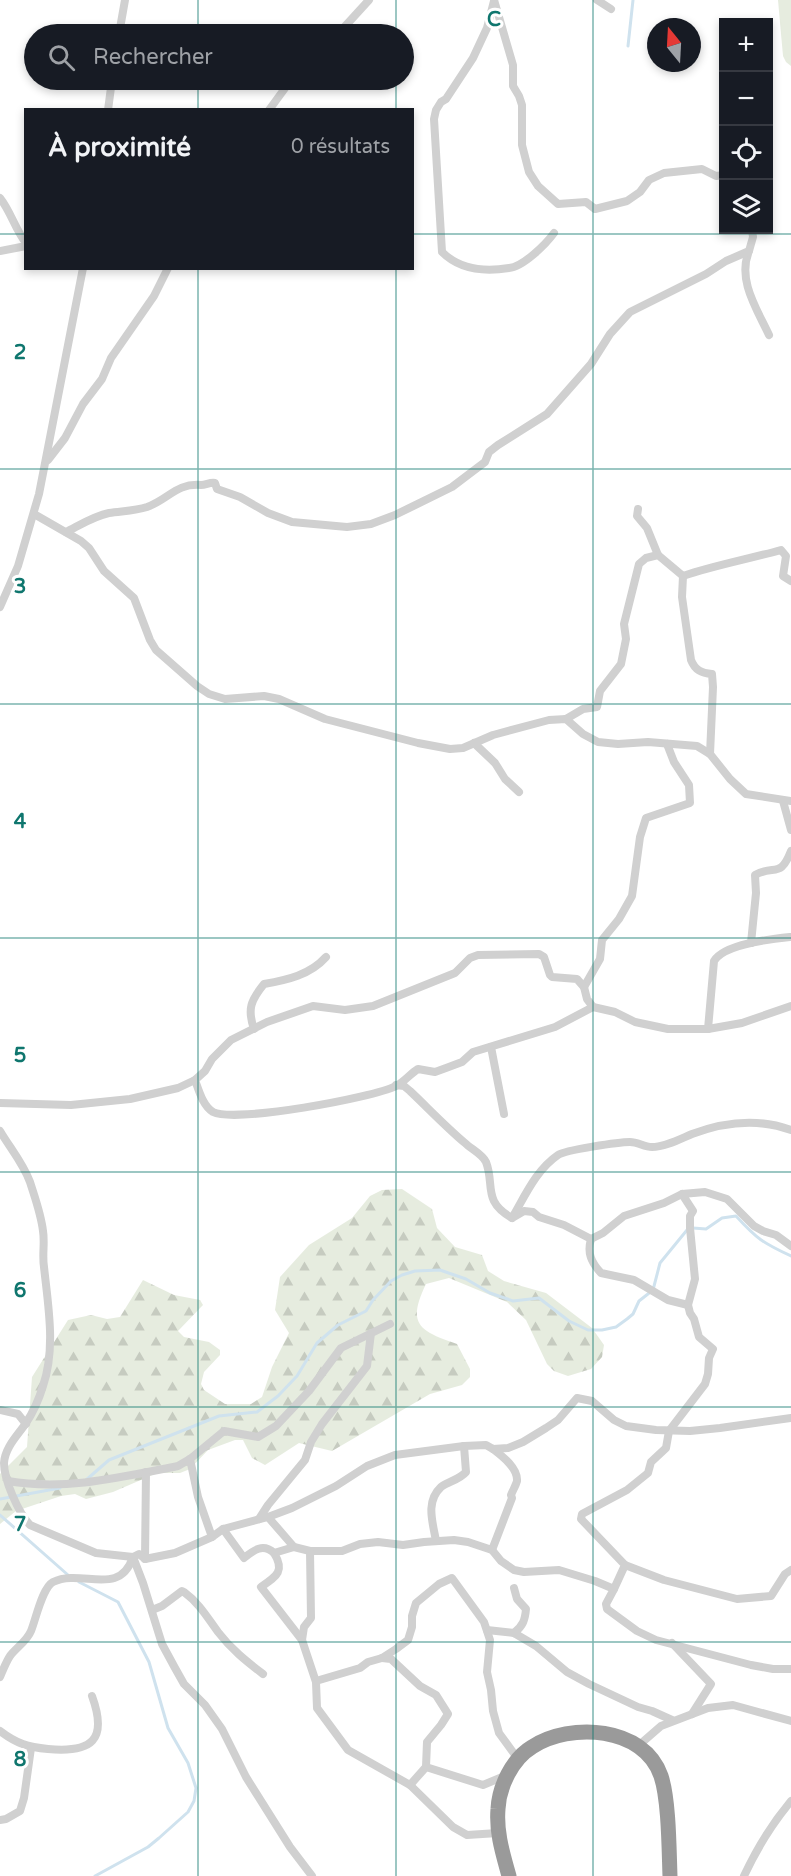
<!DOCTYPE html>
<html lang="fr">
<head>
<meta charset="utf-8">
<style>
  :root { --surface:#171b24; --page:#242831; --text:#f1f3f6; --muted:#9ea1a6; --line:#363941 }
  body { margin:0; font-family:"Varela Round",sans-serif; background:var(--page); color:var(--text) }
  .controls { position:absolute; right:18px; top:18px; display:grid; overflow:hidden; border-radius:0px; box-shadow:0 3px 9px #0003 }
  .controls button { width:54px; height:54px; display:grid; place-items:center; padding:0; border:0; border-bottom:2px solid var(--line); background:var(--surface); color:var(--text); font:30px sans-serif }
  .compass { position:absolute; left:647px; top:18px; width:54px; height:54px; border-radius:50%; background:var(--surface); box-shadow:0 3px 9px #0003; rotate:342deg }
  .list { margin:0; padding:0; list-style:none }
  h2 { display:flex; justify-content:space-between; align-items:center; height:78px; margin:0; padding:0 24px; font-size:26px }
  h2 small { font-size:20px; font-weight:400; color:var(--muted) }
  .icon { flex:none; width:33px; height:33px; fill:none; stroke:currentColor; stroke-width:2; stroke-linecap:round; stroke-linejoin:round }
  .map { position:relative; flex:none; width:791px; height:1876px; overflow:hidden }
  .search { position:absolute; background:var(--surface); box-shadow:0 3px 9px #0003; left:24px; top:24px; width:390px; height:66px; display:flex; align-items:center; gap:15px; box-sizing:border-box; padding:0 21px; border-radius:33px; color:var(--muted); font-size:22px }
  .panel { position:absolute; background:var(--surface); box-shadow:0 3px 9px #0003; left:24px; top:108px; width:390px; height:162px; border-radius:0px }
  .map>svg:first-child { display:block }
</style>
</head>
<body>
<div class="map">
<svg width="791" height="1876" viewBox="0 0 791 1876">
  <defs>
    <pattern id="forest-firs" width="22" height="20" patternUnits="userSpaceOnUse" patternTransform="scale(1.5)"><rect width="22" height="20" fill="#e6ecdf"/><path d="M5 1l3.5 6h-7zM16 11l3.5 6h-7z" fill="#c6cbc0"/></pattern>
  </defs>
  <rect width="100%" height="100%" fill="#fff"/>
  <path fill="#e6ecdf" d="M778 0H791V66L786 62 783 56Z"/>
  <path fill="url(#forest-firs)" d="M402 1189 432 1209 437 1228 455 1247 482 1255 488 1271 504 1281 546 1293 592 1328 604 1345 602 1357 591 1369 568 1376 554 1371 547 1364 526 1320 507 1302 449 1278 426 1284C406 1325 420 1331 457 1344L470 1369V1377L462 1385 430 1394 332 1451 299 1443 265 1465 252 1458 243 1440H235L208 1450 190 1469 180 1473H157L113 1492 86 1499 75 1494 61 1496 16 1511 0 1524V1474L27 1447 32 1377 68 1320 91 1315 107 1319 120 1317 143 1280 174 1295 200 1300 203 1305 178 1331 184 1337 209 1342 220 1350V1355L204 1372 201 1384 204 1390 225 1404H251L262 1397 272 1367 289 1333 275 1310 280 1277 309 1245 352 1218 370 1196 382 1190Z"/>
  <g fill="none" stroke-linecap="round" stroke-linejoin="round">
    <g stroke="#cfe2ee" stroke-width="3">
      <path d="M628 46 633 0"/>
      <path d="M693 1228 706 1229 722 1218 736 1216C757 1239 763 1243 791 1256"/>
      <path d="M86 1480 109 1460 219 1416 257 1412 278 1396 297 1376 317 1343 338 1325 366 1311 373 1300 391 1281 402 1275 415 1271 440 1270 466 1279 490 1293 513 1301 539 1298 569 1321 588 1330H602L616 1327 627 1319 633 1314 639 1301 653 1290 660 1263 687 1230"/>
      <path d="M0 1499 60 1488"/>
      <path d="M0 1515 68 1575"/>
      <path d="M79 1582 118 1602 149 1662 168 1728 188 1763 196 1788 194 1801 188 1812 159 1838 148 1847 95 1876"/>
    </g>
    <g stroke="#d0d0d0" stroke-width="8">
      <path d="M494 0 513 65V86L519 96 522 105V145L529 172 538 186 558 204 586 202 595 209 627 201 640 192 649 180 664 173 702 169 716 176 724 175"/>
      <path d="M597 0 611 9"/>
      <path d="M494 1 487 28 473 58 446 99 441 102 436 110 434 119 442 252C460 270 485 272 509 268 523 267 546 244 554 233"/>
      <path d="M119 34 125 0"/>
      <path d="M338 34 369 0"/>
      <path d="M108 110 112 80"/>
      <path d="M269 110 291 80"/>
      <path d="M0 198C11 212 15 229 26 243"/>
      <path d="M0 251 26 246"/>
      <path d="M749 251C737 280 757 309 769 335"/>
      <path d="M48 460 65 438 83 404 102 379 111 358 154 296 168 268"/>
      <path d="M638 509 637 516 647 528 658 555"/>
      <path d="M34 514 81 541 89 548 104 571 134 598 150 640 156 650 197 686 209 694 225 699 264 696 279 699 325 719 418 743 450 749 463 748 493 735 549 720 566 719 583 734 598 742 618 744 648 742 697 746 710 754 730 779 746 794 791 801"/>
      <path d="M66 532C80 525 94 516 109 513 122 511 135 511 147 507 169 499 176 483 201 485 206 485 210 482 215 483L217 489 240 497 268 513 292 522 347 527 371 524 395 515 452 487 485 462 489 452 498 445 547 414 591 364 610 334 630 312 706 274 726 261 749 251 753 237 752 230"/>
      <path d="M683 576C716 565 749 559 781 550L786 556 783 576 791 581"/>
      <path d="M0 607 18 566 39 494 83 268"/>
      <path d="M566 719 583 709 597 707 600 691 621 664 626 639 624 624 639 564 646 558 658 555 683 576 682 597 691 660C695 670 701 673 712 674L713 687 710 754"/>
      <path d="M474 743 495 763 505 779 519 792"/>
      <path d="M783 801 791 830"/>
      <path d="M751 943 756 893 755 875C775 864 780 879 791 851"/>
      <path d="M584 987 600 959 602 940 619 919 632 896 640 837 646 818 690 803 689 785 674 762 667 744"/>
      <path d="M254 1029C247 1009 251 1000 264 984 287 980 310 975 326 957"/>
      <path d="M708 1029 714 961C724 944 771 939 790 937"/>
      <path d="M491 1047 504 1114"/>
      <path d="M195 1080C199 1091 203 1106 213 1112 235 1123 372 1098 396 1086 404 1082 410 1074 418 1069L435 1072 446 1068 462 1062 473 1052 555 1027 593 1007"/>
      <path d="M396 1085 404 1086 410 1091C428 1108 446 1127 465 1143 471 1149 482 1154 486 1162 495 1185 482 1201 512 1218L524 1211 533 1212 539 1217 564 1225 591 1239"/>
      <path d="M0 1103 71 1105 130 1099 178 1088 195 1080 205 1071 212 1059 231 1040 267 1022 313 1006 345 1010 373 1006 455 973 470 958 478 955 539 954 544 957 550 975 552 977 577 979 584 987 587 999 593 1007 615 1012 635 1022 668 1029H708L742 1023 791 1006"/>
      <path d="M0 1131C10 1148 23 1163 30 1182 35 1198 41 1214 43 1231 45 1243 42 1255 44 1267 48 1305 56 1348 43 1386 39 1399 34 1411 26 1423 18 1435 5 1447 4 1463 4 1480 18 1512 30 1525L96 1553 133 1557 143 1583 162 1644 175 1668 184 1684 205 1705 222 1729 246 1777 290 1847 312 1876"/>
      <path d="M512 1218C525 1196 536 1170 558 1155 565 1150 619 1142 630 1142 638 1142 644 1147 652 1147 665 1147 680 1139 692 1134 724 1122 758 1118 791 1130"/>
      <path d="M688 1305 668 1300 634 1280 601 1273C591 1262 587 1253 591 1239L603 1233 624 1216 664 1203 682 1194 705 1192 727 1199 754 1226 763 1231 776 1235 791 1246"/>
      <path d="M0 1410 18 1414 26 1424"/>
      <path d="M190 1459 198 1497 212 1537"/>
      <path d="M8 1481C65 1491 122 1477 178 1466L190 1459 224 1431 258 1437 276 1426 309 1391 341 1348 390 1324"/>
      <path d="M268 1517 294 1547 310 1551H342L360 1544 378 1542 403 1545 424 1542 454 1540 468 1542 492 1550 501 1561 514 1570 524 1572 559 1570 595 1581 614 1589 606 1604 607 1609 637 1631 656 1640 751 1665 773 1669H791"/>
      <path d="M259 1519 268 1505 305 1460 311 1442 322 1424 367 1366 371 1333"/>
      <path d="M223 1529 244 1558C254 1550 263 1543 274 1553"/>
      <path d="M436 1541C433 1523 425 1502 441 1487 449 1481 459 1480 466 1472L464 1446"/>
      <path d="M294 1547 274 1553C285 1571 277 1576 261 1587L302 1640"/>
      <path d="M492 1550 512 1498 511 1495C513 1490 516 1485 517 1481 518 1468 502 1456 493 1449"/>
      <path d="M310 1551 311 1618 304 1627 302 1640 316 1682 317 1708 348 1750 410 1785 426 1767"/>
      <path d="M145 1559 146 1472"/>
      <path d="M625 1565 664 1580 737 1599 771 1596 785 1574 791 1570"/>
      <path d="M614 1589 625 1565 581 1519 582 1514 627 1490 648 1473 651 1462 666 1448 669 1431 705 1384 708 1374 709 1358 713 1349 699 1337 694 1319 690 1313 688 1305 695 1279 690 1228V1216L693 1211 682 1194"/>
      <path d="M152 1610 162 1606 182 1591 184 1592C199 1603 207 1617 218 1632 231 1649 246 1661 263 1674"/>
      <path d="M487 1630 514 1633 536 1646 567 1672 589 1684 638 1707 652 1711 672 1720"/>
      <path d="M514 1633C523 1626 525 1620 526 1609L517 1599 514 1588"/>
      <path d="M672 1643 711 1684 692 1714"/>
      <path d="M382 1658 391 1659 420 1686 436 1695 448 1714 441 1725 427 1742 426 1767 483 1785 507 1775"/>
      <path d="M0 1677C3 1670 6 1662 10 1656 16 1648 27 1641 31 1631 36 1619 42 1588 53 1582 82 1568 119 1598 133 1557L139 1554 145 1559 175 1553 212 1537 223 1529 268 1517 292 1508 336 1486 367 1466 395 1455 464 1446 486 1445 493 1449 508 1448 523 1442 546 1428 558 1420 577 1398 592 1401 614 1420 626 1426 656 1430 690 1431 720 1428 791 1418"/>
      <path d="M316 1681 360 1668 368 1662 382 1658 396 1649 408 1640 412 1627V1616L416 1603 439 1584 452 1578 484 1622 490 1640 487 1672 491 1690 493 1711 499 1733 518 1759"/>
      <path d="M0 1731C17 1744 28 1747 48 1749 92 1753 108 1740 92 1696"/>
      <path d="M638 1746 661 1726 708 1708 733 1705 791 1721"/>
      <path d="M410 1785 453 1827 467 1835 498 1833"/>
      <path d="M0 1820 6 1819 20 1811 24 1798 31 1748"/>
      <path d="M744 1876C757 1848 771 1825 791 1801"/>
    </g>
    <path stroke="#9a9a9a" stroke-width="15" d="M509 1876C503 1854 496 1833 498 1809 499 1787 512 1759 532 1747 570 1722 644 1726 661 1776 669 1800 669 1850 670 1876"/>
  </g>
  <path fill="none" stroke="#0f766e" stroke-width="1.5" stroke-opacity="0.55" d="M198 0V34M396 0V34M593 0V1876M198 80V110M396 80V110M0 234H26M412 234H791M198 268V1876M396 268V1876M0 469H791M0 704H791M0 938H791M0 1172H791M0 1407H791M0 1642H791"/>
  <g font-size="20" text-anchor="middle" font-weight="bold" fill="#0f766e" stroke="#fff" stroke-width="6" stroke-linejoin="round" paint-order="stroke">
    <text x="494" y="26">C</text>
    <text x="20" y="359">2</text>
    <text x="20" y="593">3</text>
    <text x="20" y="828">4</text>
    <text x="20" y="1062">5</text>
    <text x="20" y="1297">6</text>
    <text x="20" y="1531">7</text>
    <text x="20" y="1766">8</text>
  </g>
</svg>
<div class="controls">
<button>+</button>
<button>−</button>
<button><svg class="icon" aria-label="locate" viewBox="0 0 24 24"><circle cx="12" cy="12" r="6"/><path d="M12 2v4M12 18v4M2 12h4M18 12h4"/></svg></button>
<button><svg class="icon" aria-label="layers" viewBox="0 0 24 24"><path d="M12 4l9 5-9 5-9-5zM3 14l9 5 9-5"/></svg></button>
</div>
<svg class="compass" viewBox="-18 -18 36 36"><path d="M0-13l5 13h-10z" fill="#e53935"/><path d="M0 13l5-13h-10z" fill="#9ea1a6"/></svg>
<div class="search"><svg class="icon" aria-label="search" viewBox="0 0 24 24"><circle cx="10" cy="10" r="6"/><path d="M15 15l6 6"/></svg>Rechercher</div>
<section class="panel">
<h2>À proximité<small>0 résultats</small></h2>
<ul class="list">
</ul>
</section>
</div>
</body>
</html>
